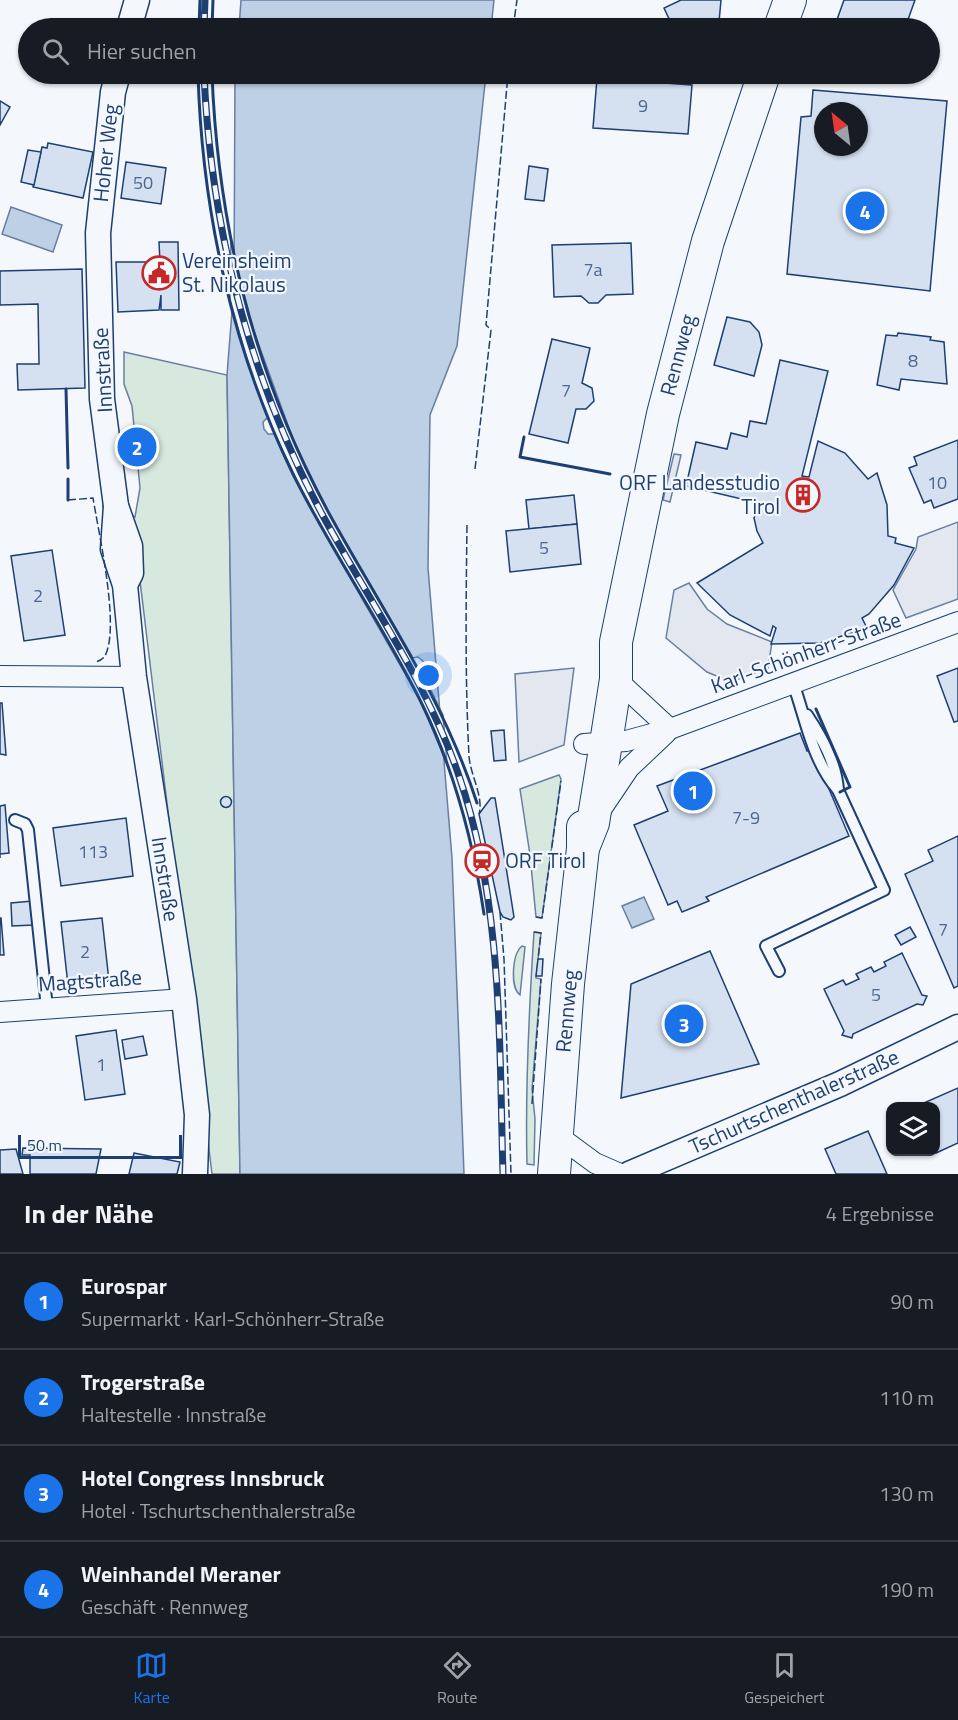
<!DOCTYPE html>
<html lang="de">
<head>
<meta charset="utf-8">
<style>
  :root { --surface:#171b24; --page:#242831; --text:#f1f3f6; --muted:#9ea1a6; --line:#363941; --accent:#1a73e8 }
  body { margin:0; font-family:"Titillium Web",sans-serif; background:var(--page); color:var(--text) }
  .controls { position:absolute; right:18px; bottom:18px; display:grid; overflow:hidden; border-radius:12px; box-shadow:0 2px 4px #0004 }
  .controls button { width:54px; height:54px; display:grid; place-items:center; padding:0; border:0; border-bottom:2px solid var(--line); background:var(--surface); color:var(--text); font:30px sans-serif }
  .compass { position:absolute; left:814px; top:102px; width:54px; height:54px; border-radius:50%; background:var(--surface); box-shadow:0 2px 4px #0004; rotate:331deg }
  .scale { position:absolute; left:18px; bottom:15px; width:164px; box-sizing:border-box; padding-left:6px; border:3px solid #1d3f73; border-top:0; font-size:16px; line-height:21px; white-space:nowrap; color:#1d3f73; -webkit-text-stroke:4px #f4f7fb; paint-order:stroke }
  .you { position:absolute; left:429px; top:676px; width:21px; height:21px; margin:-15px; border:4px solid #fff; border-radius:50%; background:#1a73e8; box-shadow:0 0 0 9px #1a73e833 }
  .badge { display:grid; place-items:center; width:39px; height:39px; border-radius:50%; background:var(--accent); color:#fff; font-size:20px; font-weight:700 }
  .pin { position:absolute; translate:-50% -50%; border:3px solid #fff; box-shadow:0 2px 6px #0006 }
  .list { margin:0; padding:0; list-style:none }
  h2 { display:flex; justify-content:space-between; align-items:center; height:78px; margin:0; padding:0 24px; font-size:26px }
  h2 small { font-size:20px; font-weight:400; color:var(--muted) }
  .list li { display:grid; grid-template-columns:39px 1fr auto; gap:18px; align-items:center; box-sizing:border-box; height:96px; padding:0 24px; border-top:2px solid var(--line) }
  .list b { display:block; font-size:22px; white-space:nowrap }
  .list p { margin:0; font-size:20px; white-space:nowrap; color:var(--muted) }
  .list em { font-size:20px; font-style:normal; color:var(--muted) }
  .icon { flex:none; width:33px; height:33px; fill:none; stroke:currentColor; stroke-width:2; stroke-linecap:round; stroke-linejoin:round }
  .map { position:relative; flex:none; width:958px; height:1174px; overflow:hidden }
  .search { position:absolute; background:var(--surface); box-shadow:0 2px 4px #0004; left:18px; right:18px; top:18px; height:66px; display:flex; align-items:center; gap:15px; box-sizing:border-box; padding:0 21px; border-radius:33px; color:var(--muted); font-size:22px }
  .sheet { height:462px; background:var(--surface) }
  nav { display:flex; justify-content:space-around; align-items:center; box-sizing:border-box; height:84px; border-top:2px solid var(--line); background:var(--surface); font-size:16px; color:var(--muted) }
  nav a { display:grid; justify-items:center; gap:3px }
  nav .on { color:var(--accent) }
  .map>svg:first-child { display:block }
</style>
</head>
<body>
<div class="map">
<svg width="958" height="1174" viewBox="0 0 958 1174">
  <rect width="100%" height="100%" fill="#f4f7fb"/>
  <g fill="#d7e8df" stroke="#687fa3" stroke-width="1.5">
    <path d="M124 352 227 375 240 1174H212L132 515 135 517 140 488 132 406 124 384Z"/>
    <path d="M556 776 559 775 561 779 542 918 536 917 530 855 520 789Z"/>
    <path d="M534 932 541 933 536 978 541 979 532 1089 535 1119 534 1165 527 1164C525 1086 529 1009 534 932Z"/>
    <path d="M522 946 525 947 520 995C510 988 512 954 522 946Z"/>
  </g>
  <g fill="#e3e8f0" stroke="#687fa3" stroke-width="1.5">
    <path d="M674 454 681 455 670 502 663 500Z"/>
    <path d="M958 522V599L906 618 893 590 916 549 918 537Z"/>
    <path d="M689 583 707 609 727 624 772 642 768 668 731 682 707 672 666 638 674 590Z"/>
    <path d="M574 668 564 745 519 762 515 674Z"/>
  </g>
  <g fill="#bed0e5" stroke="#687fa3" stroke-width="1.5">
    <path d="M241 0H494L491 28H239Z"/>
    <path d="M235 74H486L457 346 430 415 428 568 452 858 464 1174H240L227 375 234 286Z"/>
    <path d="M11 207 62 225 53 252 2 234Z"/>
    <path d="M644 897 654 919 632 928 622 906Z"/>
  </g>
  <path fill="#f4f7fb" stroke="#687fa3" stroke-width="1.5" d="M231 241 248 315 294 442 331 517 413 658 418 657 426 664 428 670 424 676 443 715 447 764 420 700 309 506 275 434H268L264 429 263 422 268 417 250 370 230 300Z"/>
  <g fill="#d5e0f0" stroke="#1d3f73" stroke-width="1.5" fill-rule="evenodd">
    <path d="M681 0H721L719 22 684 19 672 25 664 8Z"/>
    <path d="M844 0H915L905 28H834Z"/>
    <path d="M707 21 719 22 718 28H706Z"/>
    <path d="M597 78 692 85 688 134 593 128Z"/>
    <path d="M813 90 947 101 930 291 787 274 801 117 811 116ZM823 111H859V147H823Z"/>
    <path d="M0 101 10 107 0 125Z"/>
    <path d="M48 143 93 152 83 198 33 187 42 147 47 148Z"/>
    <path d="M28 150 41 152 34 185 21 182Z"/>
    <path d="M126 162 166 168 161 204 121 198Z"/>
    <path d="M529 166 548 169 544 201 525 199Z"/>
    <path d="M159 242H178L179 310H161V295L159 310 118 312 116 262H160Z"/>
    <path d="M631 243 633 294 606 295 598 303H589L581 296 554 297 552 245Z"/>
    <path d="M82 269 85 388 18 390 17 364H39L38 304 0 305V271Z"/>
    <path d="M727 317 750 322 759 332 762 345 754 376 714 365Z"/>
    <path d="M898 333 931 337 930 340 944 342 947 384 901 379 899 390 877 385 886 335 897 336Z"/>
    <path d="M552 339 590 348 582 383 592 388 594 401 586 409H576L568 443 529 434Z"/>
    <path d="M780 360 828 371 802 476 809 477 818 441 845 453 868 479 877 473 887 505 888 536 896 538 895 543 914 548 894 585 869 614 862 618 867 628 820 643 771 644 776 628 773 626 770 636 730 615 697 583 763 543 757 531 754 518 759 503 686 486 696 442 727 449 731 433 747 437 750 421 766 424Z"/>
    <path d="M958 440V499L934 508 931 500 924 503 909 468 917 465 914 457Z"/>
    <path d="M574 495 577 524 529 529 526 500Z"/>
    <path d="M577 524 581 564 510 572 506 531Z"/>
    <path d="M52 550 65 635 24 641 11 556Z"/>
    <path d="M958 668V721L954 722 937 676Z"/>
    <path d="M0 703H2L6 755 0 754Z"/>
    <path d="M504 730 506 760 494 761 491 731Z"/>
    <path d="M800 733 807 751 812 749 849 836 706 897 709 901 682 912 677 901 668 905 634 825 668 811 657 786Z"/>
    <circle cx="226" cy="802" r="5.5"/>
    <path d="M491 798H495L514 917 511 920 503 917 500 912 479 814Z"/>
    <path d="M5 805 9 853 0 854V858V806Z"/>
    <path d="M126 818 133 876 61 886 53 828Z"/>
    <path d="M958 836V986L954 988 905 874 933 861 928 850Z"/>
    <path d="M32 901 33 925 12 926 11 903Z"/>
    <path d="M1 918 4 955H0V918Z"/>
    <path d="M102 918 109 981 68 985 61 922Z"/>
    <path d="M910 927 916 937 901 945 895 935Z"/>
    <path d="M710 951 759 1064 621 1098 631 984Z"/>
    <path d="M902 953 922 995 927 996 923 1005 917 1004 853 1034 852 1038 842 1035 844 1031 824 989 843 980 846 985 859 979 856 974 871 967 874 972 886 966 884 962Z"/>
    <path d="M538 959H543L542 976H536Z"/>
    <path d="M116 1030 125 1094 85 1100 76 1036Z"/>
    <path d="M143 1036 147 1055 125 1059 122 1040Z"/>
    <path d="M958 1088V1143L936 1153V1106H917Z"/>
    <path d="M868 1131 887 1174H836L825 1149Z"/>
    <path d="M23 1148 101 1149 96 1174H30V1155H22Z"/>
    <path d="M16 1149 23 1174H0V1150Z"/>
    <path d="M134 1153 180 1162 177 1174H129Z"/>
  </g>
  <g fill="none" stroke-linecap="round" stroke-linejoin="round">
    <defs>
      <g id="service">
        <path d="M807 715C822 738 836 762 838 790"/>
        <path d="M15 820 25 824 28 830 47 1008"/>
        <path d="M779 971 766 946 884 890 838 790C812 760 806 719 793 683"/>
      </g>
      <g id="minor">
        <path d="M0 676 134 677"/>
        <path d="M616 679 670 729"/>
        <path d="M584 744 626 741 670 729 958 622"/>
        <path d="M600 811 629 768 666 733"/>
        <path d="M0 1012 184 999"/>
        <path d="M557 1135 595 1163 620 1174"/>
      </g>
      <g id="tertiary">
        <path d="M129 28 137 0"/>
        <path d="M118 74 113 92 98 233 102 399 116 506 130 546 131 573 126 583"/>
        <path d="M116 506 113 549 125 585 134 677 184 999 197 1115 195 1174"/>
        <path d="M629 1174 840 1084 958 1027"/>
      </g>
      <g id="primary">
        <path d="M780 28 790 0"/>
        <path d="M583 848 593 823 606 743 616 679V642L663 414 708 241 764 74"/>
        <path d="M554 1174 568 984 583 848V827"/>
      </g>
    </defs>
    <use href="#service" stroke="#1d3f73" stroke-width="14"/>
    <use href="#minor" stroke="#1d3f73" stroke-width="22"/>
    <use href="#tertiary" stroke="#1d3f73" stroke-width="27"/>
    <use href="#primary" stroke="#1d3f73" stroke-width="34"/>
    <use href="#service" stroke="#f4f7fb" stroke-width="10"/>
    <use href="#minor" stroke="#f4f7fb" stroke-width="20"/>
    <use href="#tertiary" stroke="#f4f7fb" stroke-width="24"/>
    <use href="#primary" stroke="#f4f7fb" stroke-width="32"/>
    <defs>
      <g id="rail">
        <path d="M204 28 205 0"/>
        <path d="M204 74C211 228 249 377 322 514 369 601 427 682 459 776 503 904 499 1041 503 1174"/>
      </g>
    </defs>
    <use href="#rail" stroke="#1d3f73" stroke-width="7"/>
    <use href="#rail" stroke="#f4f7fb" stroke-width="4.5" stroke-dasharray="14" stroke-linecap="butt"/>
    <g stroke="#1d3f73" stroke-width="1.5" stroke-dasharray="8 3" stroke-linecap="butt">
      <path d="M513 28 517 0"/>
      <path d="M475 469 491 330 486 325 508 74"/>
      <path d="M68 500 93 498C99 535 118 618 107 651 105 658 101 661 94 662"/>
      <path d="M467 525C466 602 465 679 469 756 470 774 484 797 479 814"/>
      <path d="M500 912 504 959 511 1174"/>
      <path d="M536 917 542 918 561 781"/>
      <path d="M534 932 541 933 538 959"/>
      <path d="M532 1104 541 979"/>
    </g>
    <g stroke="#1d3f73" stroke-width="3">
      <path d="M199 28 200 0"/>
      <path d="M212 28 213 0"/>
      <path d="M198 74C202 211 232 348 292 472 331 551 382 623 421 702 454 769 473 840 484 914"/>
      <path d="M212 74C218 229 256 380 331 517 384 613 443 698 477 803"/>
      <path d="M66 389 68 468"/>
      <path d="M524 437 520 457 610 474"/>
      <path d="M68 479V500"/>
      <path d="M816 709 850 787 840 792"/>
    </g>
  </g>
  <defs>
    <symbol id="civic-ring" viewBox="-11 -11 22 22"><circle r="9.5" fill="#f4f7fb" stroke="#c62828" stroke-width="1.5"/><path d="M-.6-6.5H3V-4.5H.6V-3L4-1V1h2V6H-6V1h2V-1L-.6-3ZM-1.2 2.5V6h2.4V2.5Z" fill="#c62828"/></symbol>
    <symbol id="building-ring" viewBox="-11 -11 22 22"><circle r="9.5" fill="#f4f7fb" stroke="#c62828" stroke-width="1.5"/><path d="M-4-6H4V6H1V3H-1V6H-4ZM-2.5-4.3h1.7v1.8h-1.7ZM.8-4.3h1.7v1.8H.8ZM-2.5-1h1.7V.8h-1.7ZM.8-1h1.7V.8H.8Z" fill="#c62828"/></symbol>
    <symbol id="station-ring" viewBox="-11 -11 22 22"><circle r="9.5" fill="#f4f7fb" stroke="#c62828" stroke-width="1.5"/><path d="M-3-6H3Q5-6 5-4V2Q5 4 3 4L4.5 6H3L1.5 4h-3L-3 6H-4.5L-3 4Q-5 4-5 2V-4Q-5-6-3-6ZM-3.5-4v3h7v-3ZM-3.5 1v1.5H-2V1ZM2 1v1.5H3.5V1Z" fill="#c62828"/></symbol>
  </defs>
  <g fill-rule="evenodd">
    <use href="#civic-ring" x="140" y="254" width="38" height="38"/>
    <use href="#building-ring" x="784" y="476" width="38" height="38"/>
    <use href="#station-ring" x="463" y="842" width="38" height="38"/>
  </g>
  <g text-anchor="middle" stroke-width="4.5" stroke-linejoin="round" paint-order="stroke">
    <g font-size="18" fill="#4b6792">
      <text x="643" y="112">9</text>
      <text x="143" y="189">50</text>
      <text x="593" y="276">7a</text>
      <text x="913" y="367">8</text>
      <text x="566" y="397">7</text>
      <text x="937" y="489">10</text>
      <text x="544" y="554">5</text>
      <text x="38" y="602">2</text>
      <text x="746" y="824">7-9</text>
      <text x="93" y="858">113</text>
      <text x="943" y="936">7</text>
      <text x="85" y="958">2</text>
      <text x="876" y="1001">5</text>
      <text x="101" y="1071">1</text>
    </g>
    <g font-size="21" fill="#1d3f73" stroke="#f4f7fb">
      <text transform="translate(106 153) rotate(-84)" y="7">Hoher Weg</text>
      <text transform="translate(678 355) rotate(-75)" y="7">Rennweg</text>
      <text transform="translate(103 370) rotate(-93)" y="7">Innstraße</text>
      <text transform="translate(806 653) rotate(-20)" y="7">Karl-Schönherr-Straße</text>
      <text transform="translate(165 879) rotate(81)" y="7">Innstraße</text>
      <text transform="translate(90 981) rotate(-4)" y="7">Magtstraße</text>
      <text transform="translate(567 1011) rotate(-85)" y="7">Rennweg</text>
      <text transform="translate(794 1102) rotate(-24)" y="7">Tschurtschenthalerstraße</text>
    </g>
    <g font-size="21" fill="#1d3f73" stroke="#f4f7fb" text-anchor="start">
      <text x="182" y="268">Vereinsheim<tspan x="182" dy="24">St. Nikolaus</tspan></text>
      <text x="780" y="490" text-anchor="end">ORF Landesstudio<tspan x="780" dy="24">Tirol</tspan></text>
      <text x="505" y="868">ORF Tirol</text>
    </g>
  </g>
</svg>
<div class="controls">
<button><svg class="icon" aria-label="layers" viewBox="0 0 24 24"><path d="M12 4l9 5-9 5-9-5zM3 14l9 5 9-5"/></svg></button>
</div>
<svg class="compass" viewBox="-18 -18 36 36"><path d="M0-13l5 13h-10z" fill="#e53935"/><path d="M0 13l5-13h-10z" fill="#9ea1a6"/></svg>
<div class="scale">50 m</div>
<div class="you"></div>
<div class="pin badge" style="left:693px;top:791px">1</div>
<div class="pin badge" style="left:137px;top:447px">2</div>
<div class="pin badge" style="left:684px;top:1024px">3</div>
<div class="pin badge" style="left:865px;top:211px">4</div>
<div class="search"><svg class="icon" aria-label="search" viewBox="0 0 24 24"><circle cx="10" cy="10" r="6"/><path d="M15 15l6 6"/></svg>Hier suchen</div>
</div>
<section class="sheet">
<h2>In der Nähe<small>4 Ergebnisse</small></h2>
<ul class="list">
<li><span class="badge">1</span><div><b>Eurospar</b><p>Supermarkt · Karl-Schönherr-Straße</p></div><em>90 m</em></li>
<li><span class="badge">2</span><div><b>Trogerstraße</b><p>Haltestelle · Innstraße</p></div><em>110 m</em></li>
<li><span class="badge">3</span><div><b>Hotel Congress Innsbruck</b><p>Hotel · Tschurtschenthalerstraße</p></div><em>130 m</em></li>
<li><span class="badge">4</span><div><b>Weinhandel Meraner</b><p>Geschäft · Rennweg</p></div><em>190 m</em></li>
</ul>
</section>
<nav>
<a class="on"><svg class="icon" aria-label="map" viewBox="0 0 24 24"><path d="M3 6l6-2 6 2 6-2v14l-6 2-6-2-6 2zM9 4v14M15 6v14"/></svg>Karte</a>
<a><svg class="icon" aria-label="directions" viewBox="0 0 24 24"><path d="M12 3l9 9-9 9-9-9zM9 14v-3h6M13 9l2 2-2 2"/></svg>Route</a>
<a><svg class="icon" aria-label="saved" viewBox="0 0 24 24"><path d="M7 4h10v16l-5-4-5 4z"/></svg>Gespeichert</a>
</nav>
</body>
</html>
